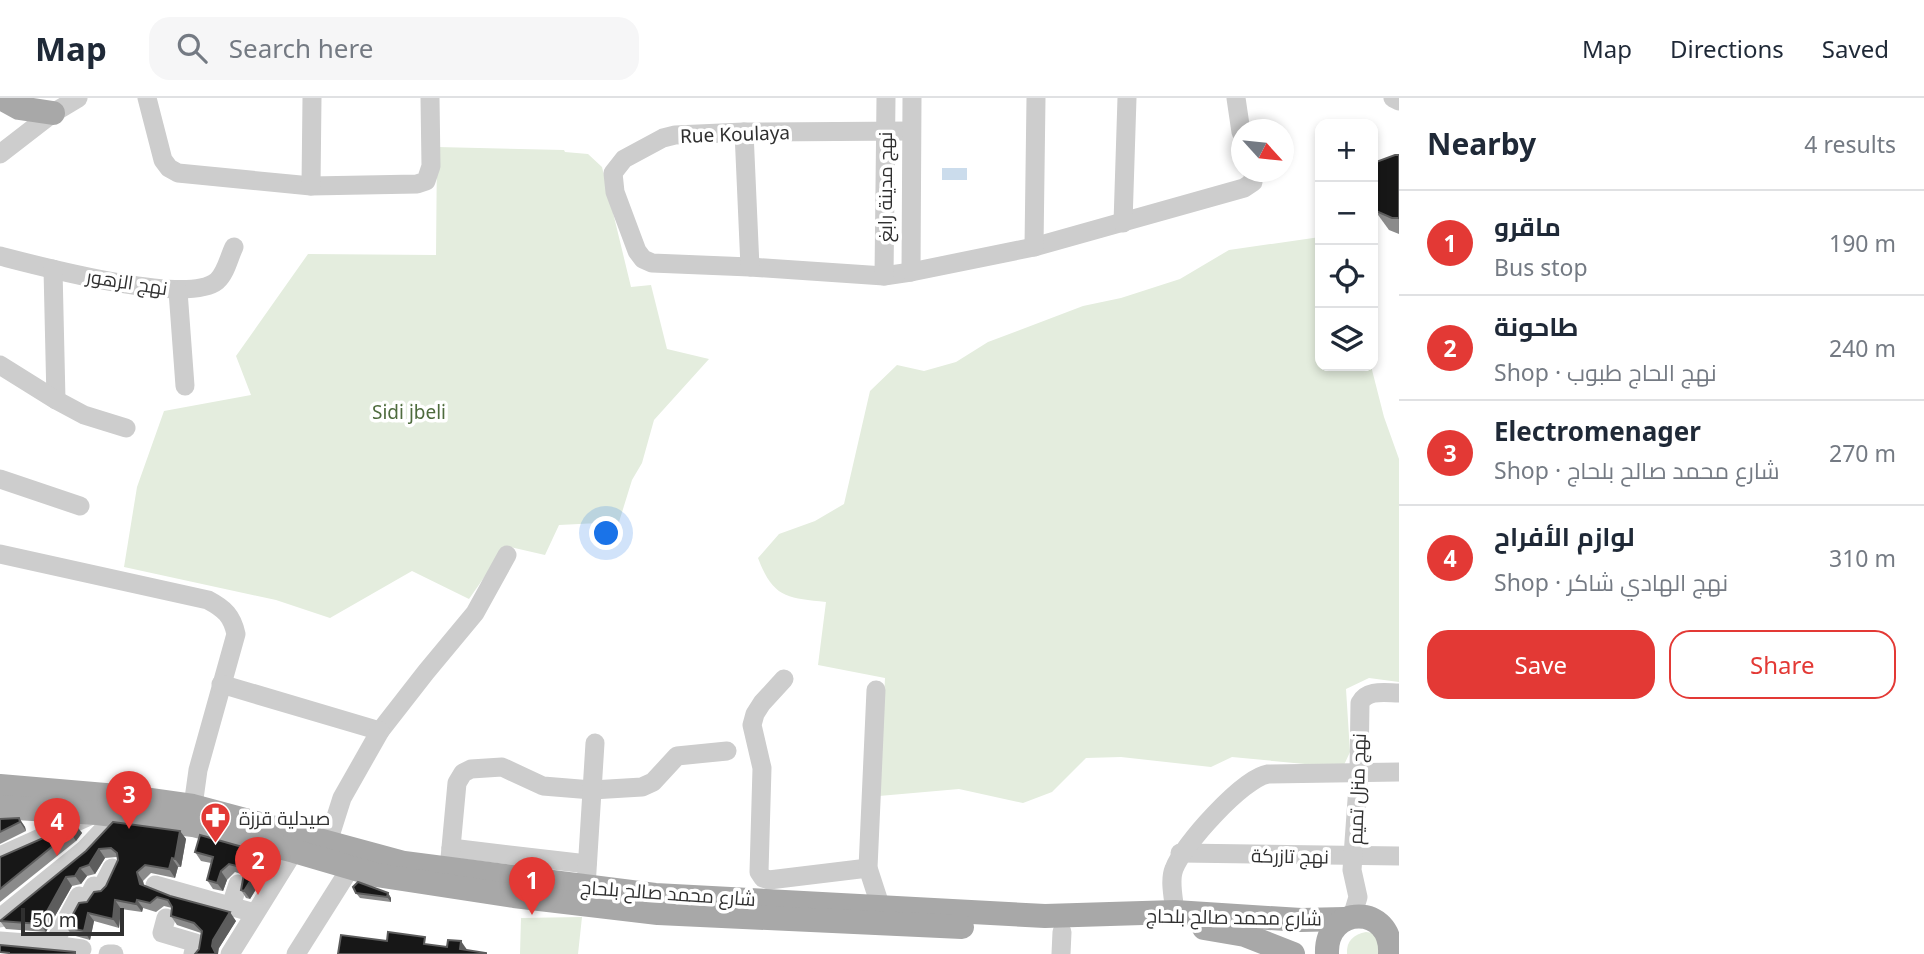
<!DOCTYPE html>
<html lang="en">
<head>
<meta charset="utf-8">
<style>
  :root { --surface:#fff; --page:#f6f6f7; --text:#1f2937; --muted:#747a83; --line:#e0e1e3; --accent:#e33935 }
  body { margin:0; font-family:"Noto Sans",Cairo,sans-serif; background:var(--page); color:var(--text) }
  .controls { position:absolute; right:21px; top:21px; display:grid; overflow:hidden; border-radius:14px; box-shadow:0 4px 10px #0003 }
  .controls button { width:63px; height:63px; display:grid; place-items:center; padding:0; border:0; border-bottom:2px solid var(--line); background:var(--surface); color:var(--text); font:35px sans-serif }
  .compass { position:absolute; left:1231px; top:21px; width:63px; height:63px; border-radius:50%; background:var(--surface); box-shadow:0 4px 10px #0003; rotate:117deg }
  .scale { position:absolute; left:21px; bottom:18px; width:103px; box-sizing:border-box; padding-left:7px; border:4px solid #303030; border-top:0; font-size:19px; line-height:24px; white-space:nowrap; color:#303030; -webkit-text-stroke:5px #fff; paint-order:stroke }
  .you { position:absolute; left:607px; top:436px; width:24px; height:24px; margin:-18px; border:5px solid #fff; border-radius:50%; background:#1a73e8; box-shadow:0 0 0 10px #1a73e833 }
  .badge { display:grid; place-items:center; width:46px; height:46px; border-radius:50%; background:var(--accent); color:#fff; font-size:23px; font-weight:700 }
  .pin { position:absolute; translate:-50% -58px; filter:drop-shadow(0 2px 4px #0008) }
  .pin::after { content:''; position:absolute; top:37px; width:24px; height:21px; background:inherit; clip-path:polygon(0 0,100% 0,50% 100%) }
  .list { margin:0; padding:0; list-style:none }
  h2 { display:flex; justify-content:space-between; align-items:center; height:91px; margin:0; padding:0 28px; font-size:30px }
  h2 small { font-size:23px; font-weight:400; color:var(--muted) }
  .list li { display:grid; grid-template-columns:46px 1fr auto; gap:21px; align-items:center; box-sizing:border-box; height:105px; padding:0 28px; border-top:2px solid var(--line) }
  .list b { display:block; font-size:26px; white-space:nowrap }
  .list p { margin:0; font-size:23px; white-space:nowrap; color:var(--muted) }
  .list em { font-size:23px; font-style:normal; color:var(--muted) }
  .actions { display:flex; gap:14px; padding:21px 28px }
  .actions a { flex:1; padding:16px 0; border:2px solid var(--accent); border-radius:21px; text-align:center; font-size:24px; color:var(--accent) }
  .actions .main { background:var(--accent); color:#fff }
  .icon { flex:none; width:38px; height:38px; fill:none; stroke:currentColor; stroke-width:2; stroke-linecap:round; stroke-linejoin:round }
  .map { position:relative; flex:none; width:1399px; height:856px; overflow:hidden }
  header { display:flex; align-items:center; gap:42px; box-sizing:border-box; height:98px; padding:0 35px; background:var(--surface); border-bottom:2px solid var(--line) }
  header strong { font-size:33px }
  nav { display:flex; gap:38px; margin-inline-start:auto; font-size:24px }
  .search { width:490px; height:63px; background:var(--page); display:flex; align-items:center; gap:18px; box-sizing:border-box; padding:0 24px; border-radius:21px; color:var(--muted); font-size:26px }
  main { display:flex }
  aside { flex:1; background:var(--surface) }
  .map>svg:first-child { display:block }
</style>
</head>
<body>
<header>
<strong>Map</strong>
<div class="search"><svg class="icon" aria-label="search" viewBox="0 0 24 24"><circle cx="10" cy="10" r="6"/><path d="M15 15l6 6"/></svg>Search here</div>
<nav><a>Map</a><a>Directions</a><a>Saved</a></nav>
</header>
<main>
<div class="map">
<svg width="1399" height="856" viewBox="0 0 1399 856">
  <rect width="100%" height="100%" fill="#fff"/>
  <g fill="#e4edde">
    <path d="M437 49 564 52 565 54 588 56 602 69 631 189 651 187 667 251 709 261 654 322 642 365 632 382 619 424 559 427 545 457 506 448 469 501 412 473 330 520 276 502 124 469 137 389 164 313 251 297 236 258 308 156 436 157Z"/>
    <path d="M1320 139V268H1371L1384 319 1399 361V584L1369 580 1346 591 1350 654 1344 667H1315L1232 659 1211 669 1121 659 1086 660 1052 694 1023 705 959 691 879 698 885 580 818 567 826 504C787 500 773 500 758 460L779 436 815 423 844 406 870 293 897 267 924 273 956 264 988 244 1083 208 1121 200 1180 181 1229 152Z"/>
    <path d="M582 819 578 856H520L521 820Z"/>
    <path d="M1366 834 1374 835 1384 856H1347C1346 843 1354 836 1366 834Z"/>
  </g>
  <rect fill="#cbdcec" x="942" y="70" width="25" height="12"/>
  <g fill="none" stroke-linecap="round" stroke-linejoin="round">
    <g stroke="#cdcdcd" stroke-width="19">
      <path d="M147 0 163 62 169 70 178 75 311 88 417 86 426 83 431 68 430 0"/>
      <path d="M1236 0 1241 34"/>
      <path d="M1393 0 1399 3"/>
      <path d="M911 33 744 34 675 37 663 40 624 61 613 75 615 94 637 153 643 161 652 165 750 169 884 178 911 174 1034 149 1244 90 1253 84V74"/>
      <path d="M744 34 750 169"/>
      <path d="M0 56 53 15 78 0"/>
      <path d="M311 88 312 0"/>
      <path d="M1123 125 1127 0"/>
      <path d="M1034 149 1036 0"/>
      <path d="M0 158C39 168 187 208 217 183 226 175 229 159 234 149"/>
      <path d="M53 171 56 302"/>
      <path d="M911 174 912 0"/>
      <path d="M884 178 886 0"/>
      <path d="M178 193 185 288"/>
      <path d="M0 267 56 302 84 317 126 330"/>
      <path d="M0 381 80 408"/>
      <path d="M0 456 208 502C225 511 232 518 236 536L198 672 193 708"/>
      <path d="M784 581 762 605 755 616 752 627 762 670 759 774 763 780 769 782 868 770"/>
      <path d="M221 586 380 633 426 574 475 515 507 457"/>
      <path d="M876 592 868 770 880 807"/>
      <path d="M328 744 342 700 380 633"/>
      <path d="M451 750 587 766"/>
      <path d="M1180 755 1399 758"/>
      <path d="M0 758 96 715"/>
      <path d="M449 771 457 685 463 675 471 671 502 669 543 688 592 692 642 689 653 684 677 658 727 653"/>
      <path d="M155 787 255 815"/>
      <path d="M586 789 595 645"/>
      <path d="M231 808 238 786"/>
      <path d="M1175 814C1174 802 1169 783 1174 771 1182 748 1243 680 1268 676L1399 674"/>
      <path d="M1352 819 1358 799 1352 772 1359 674 1360 605C1367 591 1386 595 1399 595"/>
      <path d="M0 820 84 752 117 717"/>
      <path d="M166 820 162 835 196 845 193 856"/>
      <path d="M0 843 53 847 79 798 87 802 94 788 101 791 112 770"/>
      <path d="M53 847 82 851"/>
      <path d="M108 856H114"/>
      <path d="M230 856 294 753"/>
      <path d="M296 856 351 769"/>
      <path d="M1061 856 1062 834"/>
    </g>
    <g stroke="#a8a8a8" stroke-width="24">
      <path d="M1 0 19 10 53 15"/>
      <path d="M0 688 129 699 193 708 404 765 655 797 1045 818 1175 814 1301 822 1345 821"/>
      <path d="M0 709 97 715 193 727 294 753 376 777 514 798 658 815 962 829"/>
      <path d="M1204 830 1245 837 1293 856"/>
      <path d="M1327 856C1325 806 1393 806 1390 856"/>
    </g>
  </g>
  <g fill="#8b8b8b">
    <path d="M1399 57V136L1389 132 1373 110Z"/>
    <path d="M19 720 25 729 26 733 0 746V721Z"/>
    <path d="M75 726 82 735 76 743 0 804V759Z"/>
    <path d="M180 733 186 741 181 769H178L175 780 151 775 143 783 144 788 236 823 219 850 199 851 201 835 177 827 171 818 172 810 164 808 156 814 143 810 142 814 121 811 119 830 94 823 90 842 72 837 66 829 87 804 106 788 118 762 117 759 105 760 95 776 87 778 81 786 72 788 46 834 6 831 0 823 86 753Z"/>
    <path d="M195 754 273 764 250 801 246 800 241 792 244 777 235 774 227 782 223 793 213 791 207 782 211 765 201 763Z"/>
    <path d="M356 795H388L391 800V804L360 800Z"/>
  </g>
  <g fill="#5d5d5d">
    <path d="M19 720 25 729 26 733 20 724Z"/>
    <path d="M75 726 82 735 76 743 70 734Z"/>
    <path d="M180 733 186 741 181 769 175 761Z"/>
    <path d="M99 751 105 760 95 776 89 767Z"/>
    <path d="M267 756 273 764 250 801 244 793Z"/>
    <path d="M172 760 178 769 175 780 169 771Z"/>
    <path d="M80 770 87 778 81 786 75 778Z"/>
    <path d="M221 773 227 782 223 793 217 785Z"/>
    <path d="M137 774 143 783 146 795 140 786Z"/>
    <path d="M66 779 72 788 46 834 40 826Z"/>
    <path d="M388 795 391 800V804L387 799Z"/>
    <path d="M115 802 121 811 119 830 113 821Z"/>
    <path d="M137 802 143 810 142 814 136 806Z"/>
    <path d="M230 814 236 823 219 850 218 856H216L212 848 213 842Z"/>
    <path d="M88 815 94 823 90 842 84 833Z"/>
    <path d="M461 843 470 856 460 851Z"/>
  </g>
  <g fill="#171717" stroke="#5d5d5d" stroke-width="2">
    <path d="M1395 57H1399V120H1392L1376 113 1373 109V69L1376 64Z"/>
    <path d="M19 720 20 724 0 734V721Z"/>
    <path d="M113 724 180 733 175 761 172 760 169 771 145 767 137 774 140 786 170 798 230 814 213 842 212 848 216 856H195L199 851 202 833 194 825 171 818 172 809 168 802 157 799 150 805 137 802 136 806 115 802 113 821 88 815 84 833 66 829 79 805 87 804 94 794 101 793 106 788 118 762 117 755 111 750 99 751 89 767 80 770 75 778 66 779 40 826 0 823 86 753Z"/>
    <path d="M75 726 70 734 0 791V759Z"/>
    <path d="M200 737 267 756 244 793 241 792 244 776 241 769 229 766 221 773 217 785 207 782 213 759 195 754Z"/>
    <path d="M358 784 388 795 387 799 356 795 353 789Z"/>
    <path d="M388 834 425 839 424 846 447 849 448 842 461 843 460 851 486 855V856H338L341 837 387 843Z"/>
    <path d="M0 847 75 854V856H9V855L0 854Z"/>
  </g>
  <defs>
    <symbol id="pharmacy-pin" viewBox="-11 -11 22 30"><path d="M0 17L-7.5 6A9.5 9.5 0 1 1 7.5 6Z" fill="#e33935" stroke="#fff"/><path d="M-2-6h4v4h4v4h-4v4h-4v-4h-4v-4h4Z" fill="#fff"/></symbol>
  </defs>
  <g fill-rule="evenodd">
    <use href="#pharmacy-pin" x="198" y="702" width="35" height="47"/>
  </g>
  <g text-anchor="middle" stroke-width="7" stroke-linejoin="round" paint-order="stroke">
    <g font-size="19" fill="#303030" stroke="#fff">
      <text transform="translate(735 36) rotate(-2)" y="7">Rue Koulaya</text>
      <text transform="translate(885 89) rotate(-90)" y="7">نهج مدينة رابغ</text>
      <text transform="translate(127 184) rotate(9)" y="7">نهج الزهور</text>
      <text transform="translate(1357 691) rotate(-88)" y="7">نهج منزل تميم</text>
      <text transform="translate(1290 758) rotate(1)" y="7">نهج تازركة</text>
      <text transform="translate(668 795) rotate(4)" y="7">شارع محمد صالح بلحاج</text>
      <text transform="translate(1234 819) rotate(1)" y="7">شارع محمد صالح بلحاج</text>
    </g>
    <g font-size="19" fill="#4e6b3d" stroke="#fff">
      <text x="409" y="321">Sidi jbeli</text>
    </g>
    <g font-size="19" fill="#303030" stroke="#fff" text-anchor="start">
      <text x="239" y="727">صيدلية قرزة</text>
    </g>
  </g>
</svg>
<div class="controls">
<button>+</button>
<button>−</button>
<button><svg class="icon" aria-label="locate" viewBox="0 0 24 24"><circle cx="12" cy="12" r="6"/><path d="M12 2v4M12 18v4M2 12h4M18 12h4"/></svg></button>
<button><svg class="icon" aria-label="layers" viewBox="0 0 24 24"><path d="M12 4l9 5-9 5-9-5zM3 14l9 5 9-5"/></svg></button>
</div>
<svg class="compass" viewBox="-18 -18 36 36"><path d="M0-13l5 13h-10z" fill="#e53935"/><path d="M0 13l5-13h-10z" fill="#747a83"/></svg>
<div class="scale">50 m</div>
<div class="you"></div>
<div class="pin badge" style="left:532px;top:817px">1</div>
<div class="pin badge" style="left:258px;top:797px">2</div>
<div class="pin badge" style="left:129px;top:731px">3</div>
<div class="pin badge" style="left:57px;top:758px">4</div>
</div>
<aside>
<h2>Nearby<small>4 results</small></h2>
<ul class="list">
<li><span class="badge">1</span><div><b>ماقرو</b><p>Bus stop</p></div><em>190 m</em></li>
<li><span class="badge">2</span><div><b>طاحونة</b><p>Shop · نهج الحاج طبوب</p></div><em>240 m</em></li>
<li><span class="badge">3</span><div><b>Electromenager</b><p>Shop · شارع محمد صالح بلحاج</p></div><em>270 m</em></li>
<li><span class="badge">4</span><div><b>لوازم الأفراح</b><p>Shop · نهج الهادي شاكر</p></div><em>310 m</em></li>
</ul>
<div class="actions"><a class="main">Save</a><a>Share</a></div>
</aside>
</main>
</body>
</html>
